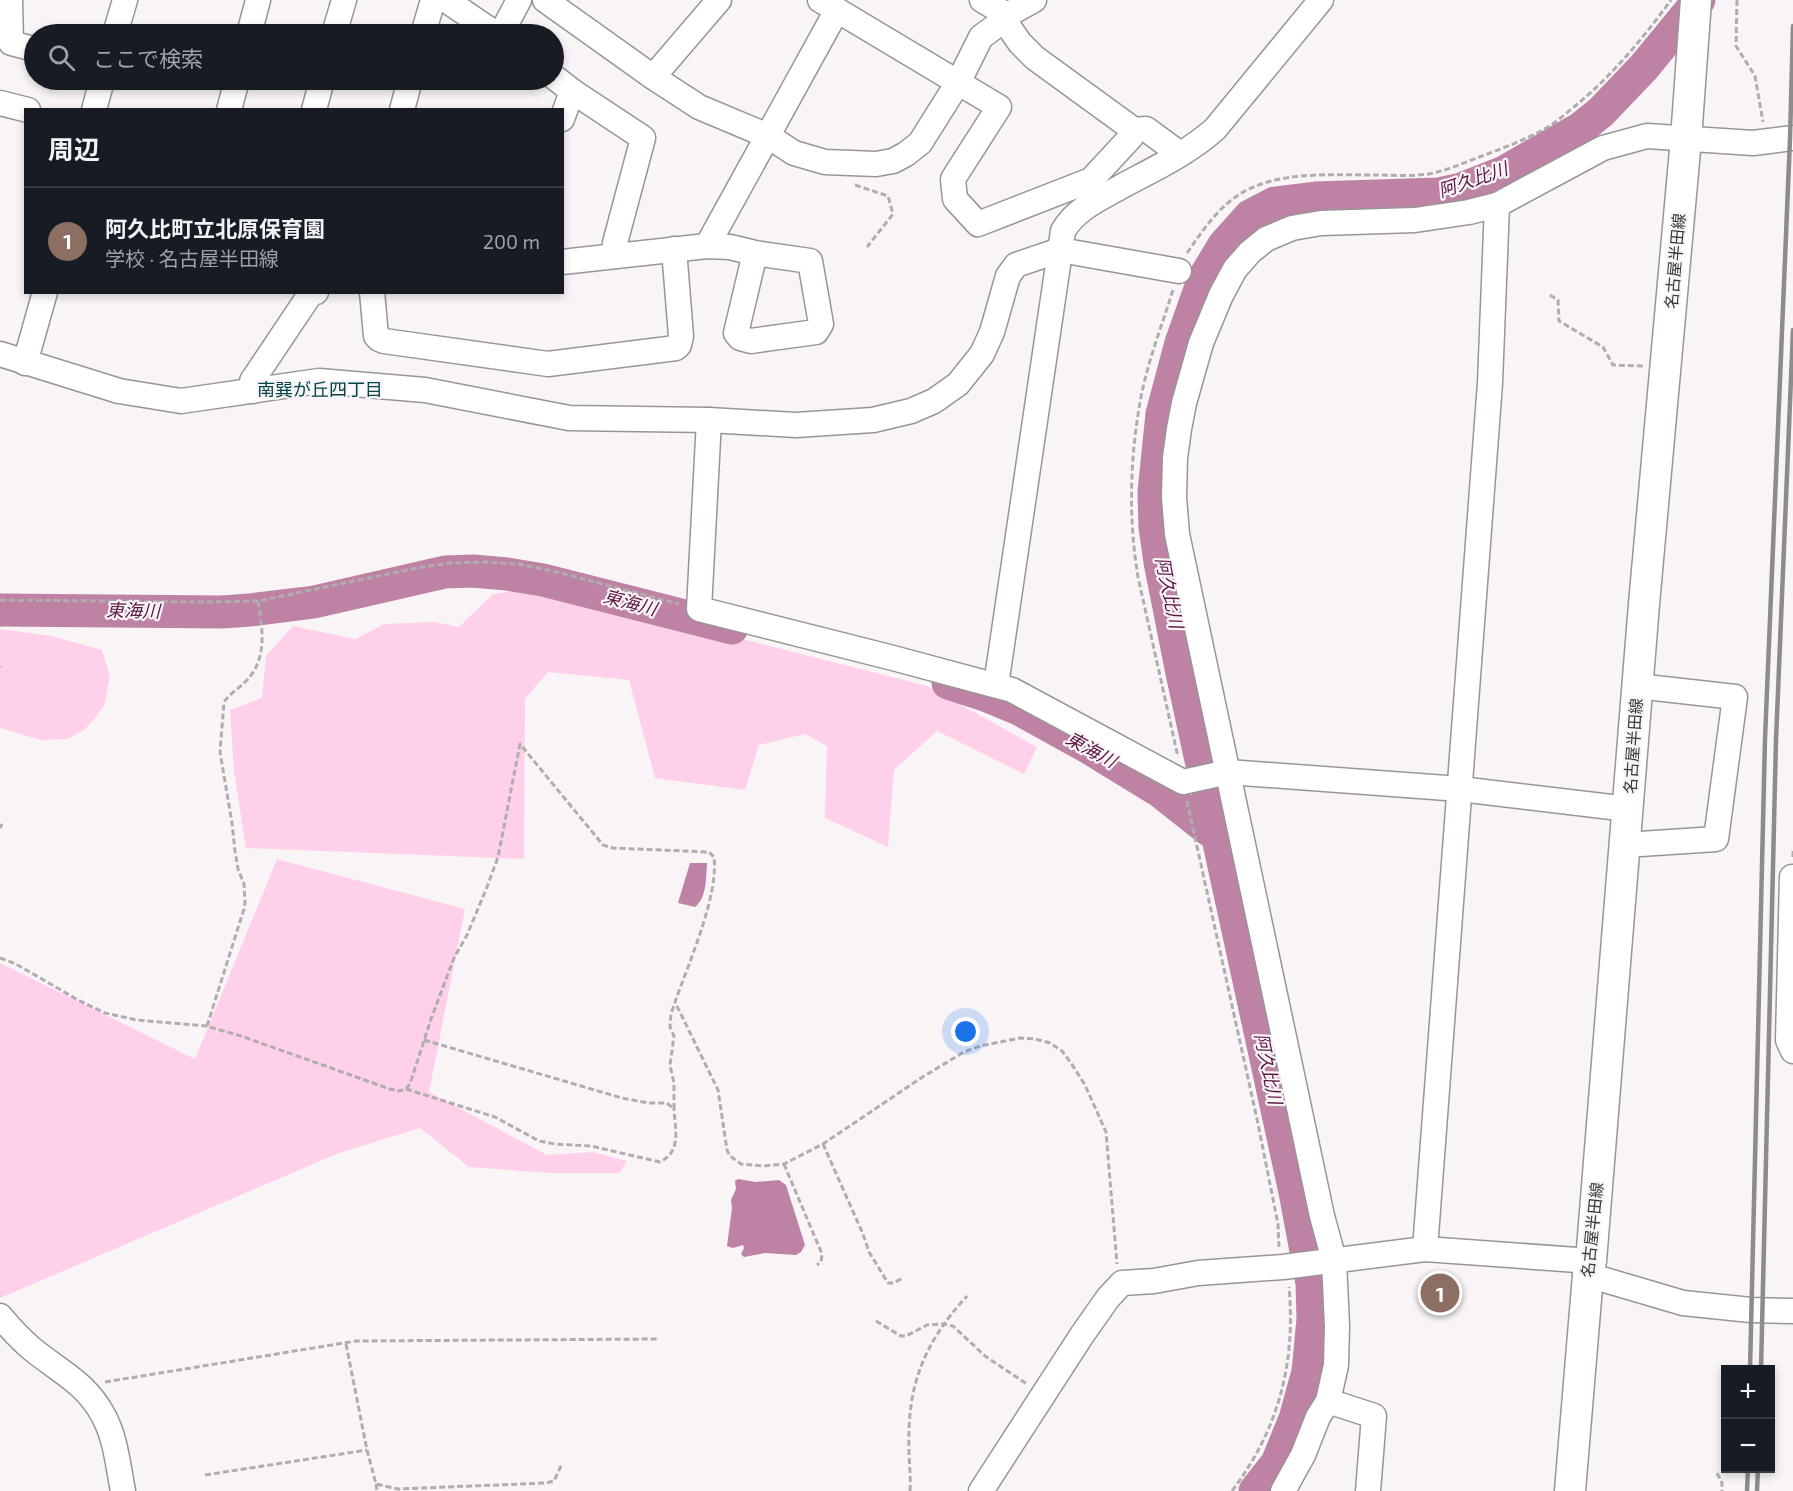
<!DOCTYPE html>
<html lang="ja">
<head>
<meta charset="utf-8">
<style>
  :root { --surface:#171b24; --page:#20242c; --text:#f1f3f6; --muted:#9ea1a6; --line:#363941; --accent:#408790 }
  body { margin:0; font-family:"Exo 2","Noto Sans JP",sans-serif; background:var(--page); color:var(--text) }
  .controls { position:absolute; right:18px; bottom:18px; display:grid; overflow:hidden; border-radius:0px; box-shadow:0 3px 9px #0003 }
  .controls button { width:54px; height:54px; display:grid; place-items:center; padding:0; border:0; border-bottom:2px solid var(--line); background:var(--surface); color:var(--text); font:30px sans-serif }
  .you { position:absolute; left:966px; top:1032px; width:21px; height:21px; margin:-15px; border:4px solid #fff; border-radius:50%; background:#1a73e8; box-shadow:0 0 0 9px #1a73e833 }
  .badge { display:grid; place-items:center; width:39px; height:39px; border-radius:50%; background:var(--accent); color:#fff; font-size:20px; font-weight:700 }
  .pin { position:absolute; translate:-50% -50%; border:3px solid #fff; box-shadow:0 2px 6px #0006 }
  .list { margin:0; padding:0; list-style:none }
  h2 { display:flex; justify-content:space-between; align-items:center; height:78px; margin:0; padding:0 24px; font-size:26px }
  h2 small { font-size:20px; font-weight:400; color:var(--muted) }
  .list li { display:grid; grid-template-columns:39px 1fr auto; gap:18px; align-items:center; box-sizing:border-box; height:108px; padding:0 24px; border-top:2px solid var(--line) }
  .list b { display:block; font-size:22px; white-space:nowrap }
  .list p { margin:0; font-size:20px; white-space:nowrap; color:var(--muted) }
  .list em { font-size:20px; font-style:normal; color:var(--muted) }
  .icon { flex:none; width:33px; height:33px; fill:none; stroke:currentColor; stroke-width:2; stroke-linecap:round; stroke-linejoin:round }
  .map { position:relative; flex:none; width:1793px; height:1491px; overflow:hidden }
  .search { position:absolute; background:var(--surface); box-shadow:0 3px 9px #0003; left:24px; top:24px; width:540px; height:66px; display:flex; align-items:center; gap:15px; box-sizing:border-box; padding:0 21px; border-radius:33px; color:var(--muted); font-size:22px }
  .panel { position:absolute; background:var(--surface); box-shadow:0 3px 9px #0003; left:24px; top:108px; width:540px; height:186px; border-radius:0px }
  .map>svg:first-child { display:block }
</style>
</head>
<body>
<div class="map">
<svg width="1793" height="1491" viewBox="0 0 1793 1491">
  <rect width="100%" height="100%" fill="#f9f5f7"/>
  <g fill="#fed0e9">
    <path d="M539 587 927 686 1037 747 1024 774 937 731 894 770 888 847 825 818 827 746 805 734 759 745 745 790 655 778 629 680 548 672 525 699 524 859 246 848 234 771 230 710 262 698 266 656 293 626 355 639 384 624 434 622 459 627 493 594Z"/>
    <path d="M0 629 51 636 102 650 110 677 104 706 86 729 68 739 41 740 0 728Z"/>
    <path d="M277 859 465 909 429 1092 547 1155 593 1152 627 1161 619 1173H550L469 1167 420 1128 339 1153 0 1298V963L195 1059Z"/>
  </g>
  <g fill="#be82a4">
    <path d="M690 863H707C706 877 707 898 695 907L678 903Z"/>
    <path d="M738 1179 756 1182 779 1180 786 1185 805 1245 801 1252 796 1255 765 1253 744 1257 741 1254 744 1248 743 1245 733 1248 727 1246 732 1208 731 1200 736 1189 735 1181Z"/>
  </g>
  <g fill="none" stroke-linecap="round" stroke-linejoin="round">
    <g stroke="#be82a4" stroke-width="33">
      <path d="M0 610 222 612 250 610 314 602 445 572 473 571 507 574 543 580 732 628"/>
      <path d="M948 683 985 695 1019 709 1086 746 1161 792 1209 830 1216 834"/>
      <path d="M1255 1491 1277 1463 1295 1419 1308 1372 1313 1319 1312 1283 1295 1192 1182 673 1160 562 1155 527 1154 492 1162 414 1181 343 1204 278 1224 245 1250 216 1275 203 1315 198 1438 194 1461 189 1504 172 1581 128 1601 112 1644 67 1699 0"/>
    </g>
    <defs>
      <g id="minor">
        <path d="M10 0 11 43 34 49"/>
        <path d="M446 0 496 34"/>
        <path d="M545 0 653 77 699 107 768 136 794 153 825 162 876 164 893 161 906 154 920 143 959 81 981 37 1004 20 1007 15 1034 0"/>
        <path d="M820 0 999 107 953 179 955 199 978 224 1091 180 1131 137 1134 130"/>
        <path d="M982 0 1007 15"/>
        <path d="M1004 20 1020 43 1035 58 1134 130 1146 129 1180 154"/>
        <path d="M115 34 125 0"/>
        <path d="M249 34 258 0"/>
        <path d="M334 34 344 0"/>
        <path d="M423 34 433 0"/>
        <path d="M501 34 519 0"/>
        <path d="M554 77 572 91 562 119"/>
        <path d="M653 77 719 0"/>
        <path d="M572 91 643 138 615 243 614 256"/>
        <path d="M0 103 28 110"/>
        <path d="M94 110 102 80"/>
        <path d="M229 110 237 80"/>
        <path d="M314 110 322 80"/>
        <path d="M402 110 410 80"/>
        <path d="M707 246 837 10"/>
        <path d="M562 262 707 246 730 247 755 253 736 333 740 338 751 341 816 332 821 324 810 261 755 253"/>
        <path d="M372 292 376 336 379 339 384 341 548 364 676 348 679 345 681 336 674 249"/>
        <path d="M0 354 119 391 181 401 319 381 425 390 569 418 709 420 796 425 873 420 911 411 934 401 958 384 982 354 992 332 1008 276 1016 265 1060 250 1179 271"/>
        <path d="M25 363 45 292"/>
        <path d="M253 391 252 381 311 293 316 292"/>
        <path d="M709 420 699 609 893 658 1012 690 1183 782 1228 772 1460 789 1628 809"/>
        <path d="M996 685 1063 231C1076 208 1102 198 1124 185 1156 168 1188 153 1215 129L1321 0"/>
        <path d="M1625 845 1716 839 1735 697 1637 686"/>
        <path d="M1792 877 1788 1040 1793 1051"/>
        <path d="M1425 1249 1490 383 1497 205"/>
        <path d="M1588 1275 1683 1303 1751 1310 1793 1311"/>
        <path d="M0 1316C10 1328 20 1339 32 1349 59 1371 86 1383 103 1415 116 1438 118 1466 123 1491"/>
        <path d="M1328 1401 1374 1416 1368 1491"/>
        <path d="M981 1491 1082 1335 1108 1298 1122 1283 1154 1281 1198 1273 1283 1267 1425 1249 1591 1261"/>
        <path d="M1283 1491 1303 1455 1318 1417 1328 1401 1336 1365 1337 1326 1334 1260 1322 1216 1177 534 1174 497 1175 458 1179 429 1184 403 1201 343 1221 295 1235 269 1250 252 1266 239 1292 228 1321 223 1415 220 1469 212 1497 205 1603 148 1647 136 1753 143 1793 138"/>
      </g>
      <path id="major" d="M1570 1491 1588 1275 1591 1261 1644 604 1686 139 1696 0"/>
    </defs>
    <use href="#minor" stroke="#999597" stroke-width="27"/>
    <use href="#major" stroke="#999597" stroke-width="33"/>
    <g stroke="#b1adaf" stroke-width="3" stroke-dasharray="6 3" stroke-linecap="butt">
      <path d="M1737 0 1736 46 1755 76 1763 122"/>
      <path d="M855 185 888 196 893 214 867 247"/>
      <path d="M1187 253C1201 233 1214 213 1234 198 1272 170 1330 175 1375 175 1394 175 1415 177 1434 173 1450 169 1466 162 1482 156 1504 148 1527 139 1548 127 1559 120 1570 110 1580 102 1615 72 1644 37 1671 0"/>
      <path d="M1173 290C1162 325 1148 361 1141 397 1130 456 1128 517 1138 577L1178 757"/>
      <path d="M1550 295 1558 300 1559 321 1603 347 1613 365 1644 366"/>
      <path d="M0 600 209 602 258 601 417 568 449 563 487 562 519 564 553 571 679 604"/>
      <path d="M0 667V666"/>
      <path d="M1187 801 1257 1119 1278 1224 1279 1247"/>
      <path d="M0 828 2 824"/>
      <path d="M1793 857V850"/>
      <path d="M0 958 16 964 78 1000 105 1013 137 1020 206 1026 241 1036 390 1089 399 1091 406 1089 410 1084 431 1019 454 958 467 935 487 887 498 857 520 744 603 845 613 848 709 852 714 857C719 895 688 965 675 1002L718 1090 727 1150 730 1156 741 1164 763 1166 784 1164 823 1144 921 1078 964 1052 980 1046 1020 1038 1035 1039 1050 1043 1062 1051 1071 1063 1085 1085 1106 1132 1117 1264"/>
      <path d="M207 1026 244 909 245 902 244 884 238 869 235 851 232 823 220 752 224 702C230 693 240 688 248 679 268 656 262 628 258 601"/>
      <path d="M424 1040 622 1098 649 1103H667L674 1109V1083L670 1065 674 1036 670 1027 671 1013 675 1003"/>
      <path d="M406 1089 495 1117 539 1141 555 1144 591 1146 660 1162C682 1151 675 1130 674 1109"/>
      <path d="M823 1144 863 1234 869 1252 888 1283H893L903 1278"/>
      <path d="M784 1164 822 1254 821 1262 817 1265"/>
      <path d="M876 1321 901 1336H906L927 1325 943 1324 953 1326 985 1356 1027 1384"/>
      <path d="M346 1344 367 1450 376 1484 398 1489 546 1483 554 1481 562 1464"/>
      <path d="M105 1382 356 1341 658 1339"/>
      <path d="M1717 1473 1722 1483V1491"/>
      <path d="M205 1475 367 1450"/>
      <path d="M376 1484 377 1491"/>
      <path d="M910 1491C911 1477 909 1463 909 1449 907 1385 924 1343 967 1296"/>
      <path d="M1232 1491C1278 1430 1296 1364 1289 1287"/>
    </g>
    <use href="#minor" stroke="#fff" stroke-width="24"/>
    <use href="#major" stroke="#fff" stroke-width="30"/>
    <g stroke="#8e8b8d" stroke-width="4.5">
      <path d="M1750 1370 1765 739 1790 139 1793 26"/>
      <path d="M1761 1370 1776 740 1793 330"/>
      <path d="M1747 1491 1748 1468"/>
      <path d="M1757 1491 1758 1468"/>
    </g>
  </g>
  <g text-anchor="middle" stroke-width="4.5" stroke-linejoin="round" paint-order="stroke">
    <g font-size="16" fill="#383637" stroke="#f9f5f7">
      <text transform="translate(1675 261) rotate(-85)" y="6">名古屋半田線</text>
      <text transform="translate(1633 746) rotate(-86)" y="6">名古屋半田線</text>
      <text transform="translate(1592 1230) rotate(-84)" y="6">名古屋半田線</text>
    </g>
    <g font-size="18" font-style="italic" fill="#5b1444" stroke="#f9f5f7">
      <text transform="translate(1473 180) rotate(-19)" y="6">阿久比川</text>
      <text transform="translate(1169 593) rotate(78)" y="6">阿久比川</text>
      <text transform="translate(630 603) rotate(15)" y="6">東海川</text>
      <text transform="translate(133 611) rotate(1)" y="6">東海川</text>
      <text transform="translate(1091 750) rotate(29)" y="6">東海川</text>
      <text transform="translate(1268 1069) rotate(78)" y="6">阿久比川</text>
    </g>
    <g font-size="18" fill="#02454b" stroke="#f9f5f7">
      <text x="320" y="396">南巽が丘四丁目</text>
    </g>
  </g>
</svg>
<div class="controls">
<button>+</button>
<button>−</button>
</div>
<div class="you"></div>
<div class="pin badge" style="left:1440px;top:1293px;background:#8d6e63">1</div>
<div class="search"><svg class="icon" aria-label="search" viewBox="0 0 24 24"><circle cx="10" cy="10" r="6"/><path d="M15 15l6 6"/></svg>ここで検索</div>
<section class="panel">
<h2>周辺<small></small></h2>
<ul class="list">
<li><span class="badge" style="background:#8d6e63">1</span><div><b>阿久比町立北原保育園</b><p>学校 · 名古屋半田線</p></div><em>200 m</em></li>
</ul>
</section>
</div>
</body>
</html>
